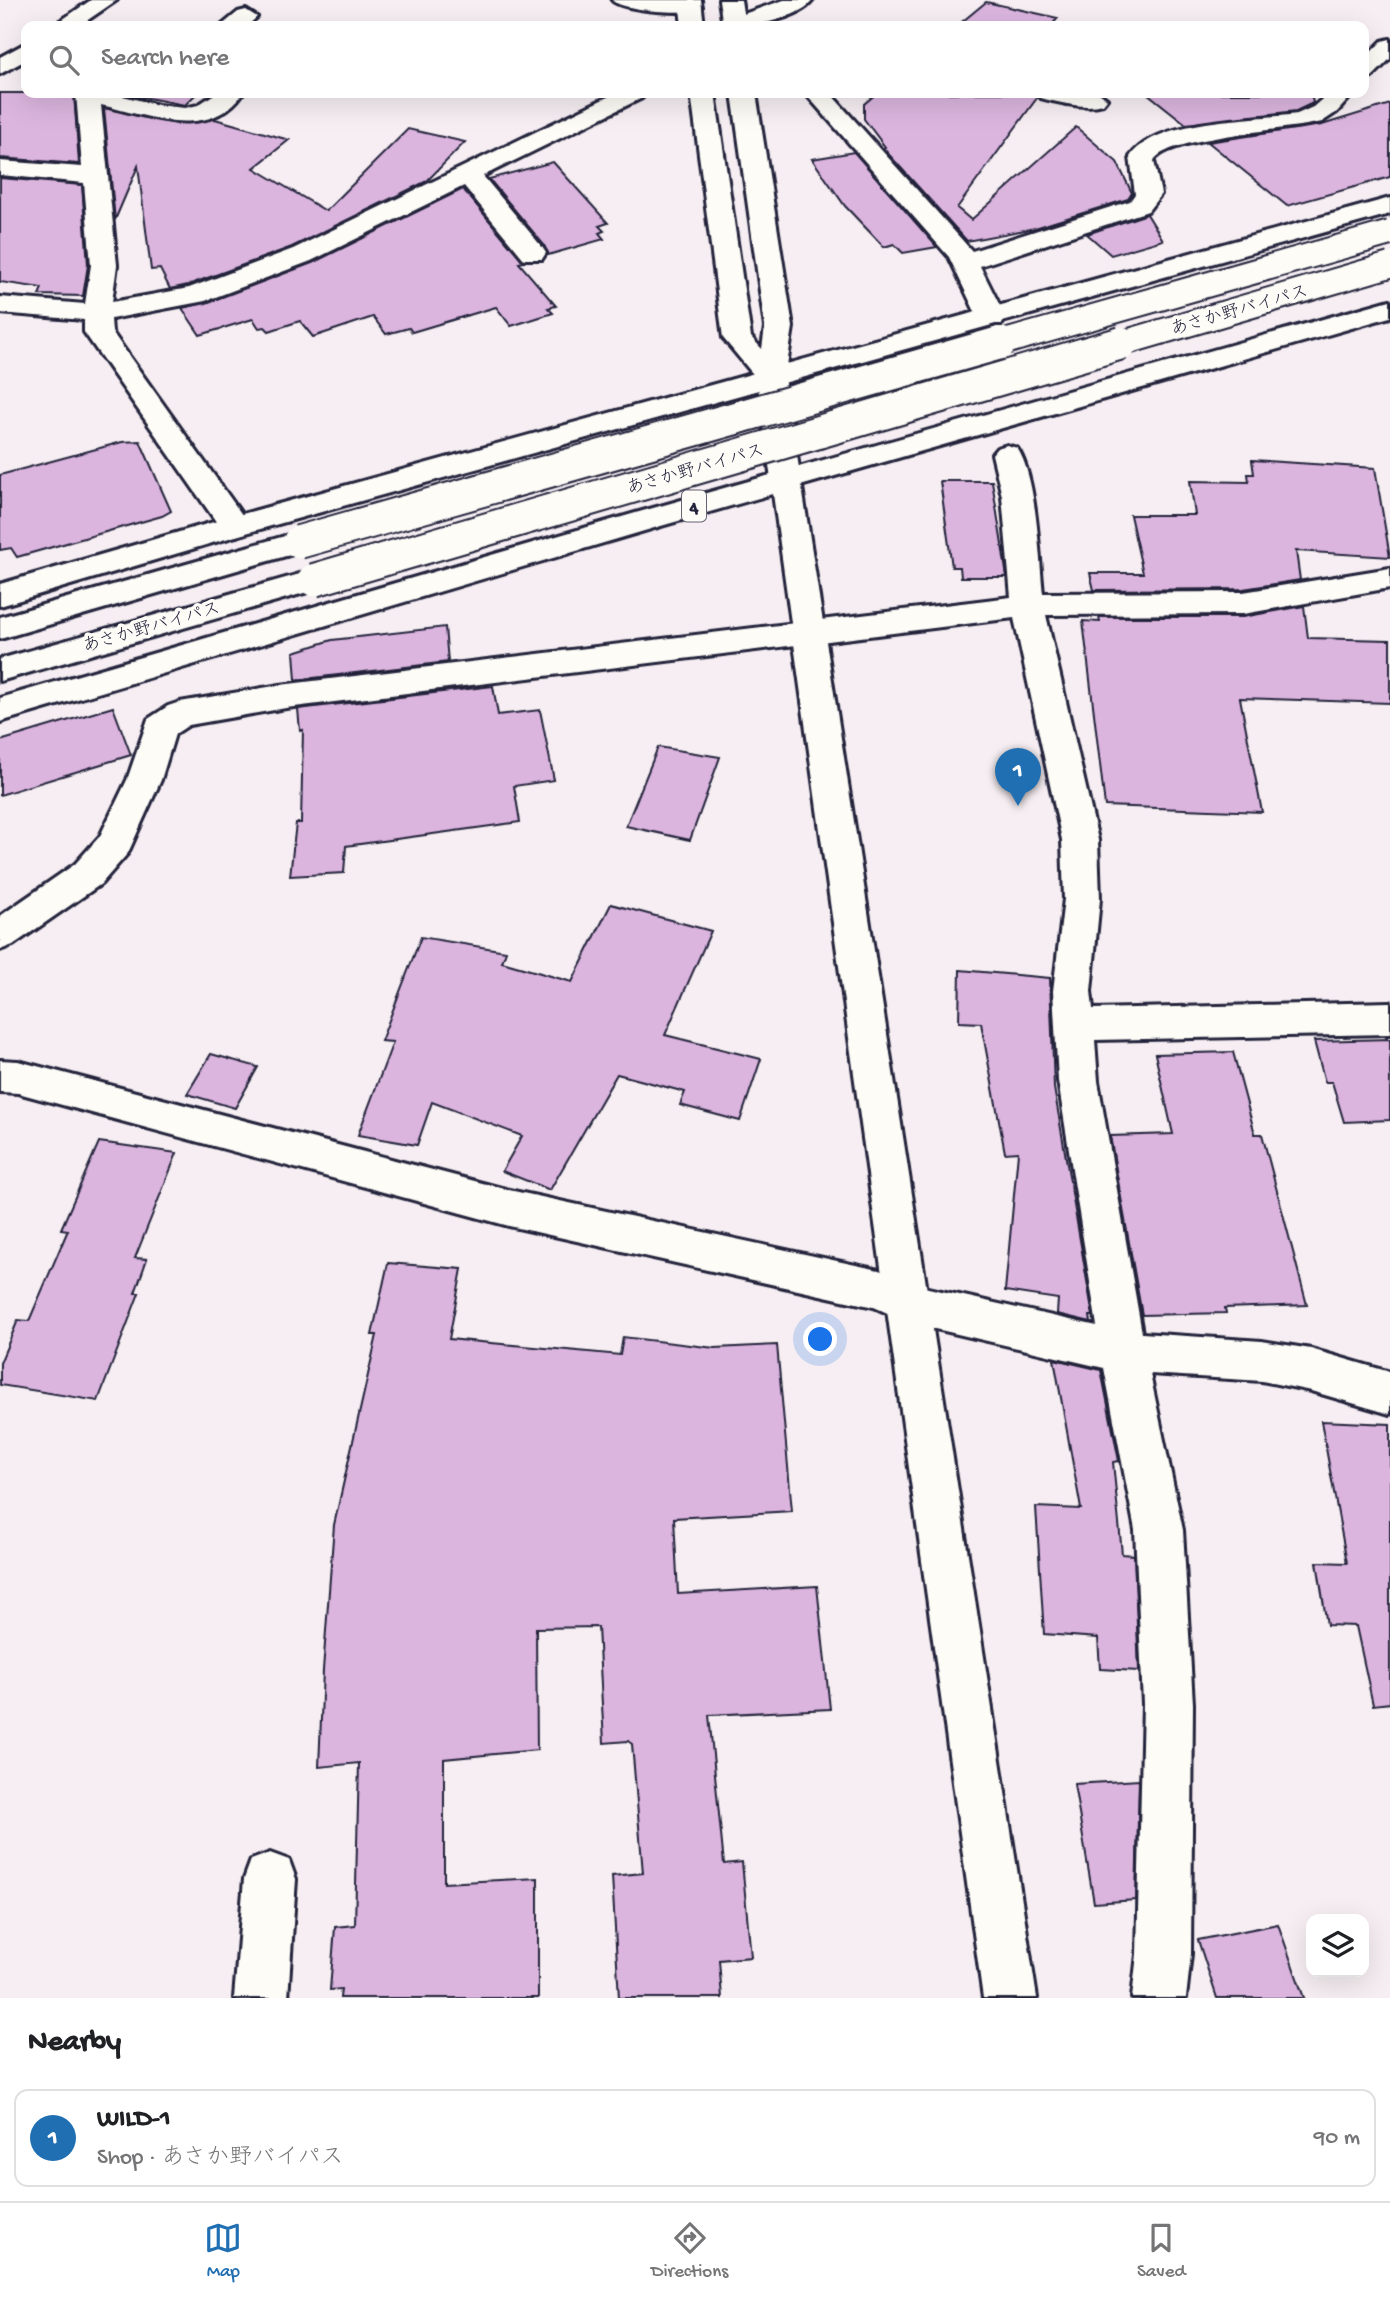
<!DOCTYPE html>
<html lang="en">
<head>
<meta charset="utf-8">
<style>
  :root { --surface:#fff; --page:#f2f2f2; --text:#202124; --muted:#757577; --line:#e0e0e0; --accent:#1f6fb2 }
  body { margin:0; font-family:"Gochi Hand","Klee One",sans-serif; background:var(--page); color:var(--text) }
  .controls { position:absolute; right:21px; bottom:21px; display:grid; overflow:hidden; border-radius:14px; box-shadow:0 7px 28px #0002 }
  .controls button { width:63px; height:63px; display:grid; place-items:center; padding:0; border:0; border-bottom:2px solid var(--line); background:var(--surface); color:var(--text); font:35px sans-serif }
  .you { position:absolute; left:821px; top:1340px; width:24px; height:24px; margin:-18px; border:5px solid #fff; border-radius:50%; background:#1a73e8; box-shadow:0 0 0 10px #1a73e833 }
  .badge { display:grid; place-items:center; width:46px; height:46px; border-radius:50%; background:var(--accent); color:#fff; font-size:23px; font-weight:700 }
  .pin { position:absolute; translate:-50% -58px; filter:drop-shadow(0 2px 4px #0008) }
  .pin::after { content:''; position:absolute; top:37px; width:24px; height:21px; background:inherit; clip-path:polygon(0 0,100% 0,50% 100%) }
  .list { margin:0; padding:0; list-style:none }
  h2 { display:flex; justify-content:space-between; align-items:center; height:91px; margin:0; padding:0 28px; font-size:30px }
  h2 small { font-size:23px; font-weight:400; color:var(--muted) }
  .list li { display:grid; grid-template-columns:46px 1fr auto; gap:21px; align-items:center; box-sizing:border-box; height:98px; margin:0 14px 14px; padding:0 14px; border:2px solid var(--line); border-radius:14px }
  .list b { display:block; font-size:26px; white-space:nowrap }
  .list p { margin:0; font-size:23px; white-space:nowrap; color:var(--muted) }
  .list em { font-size:23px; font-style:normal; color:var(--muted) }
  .icon { flex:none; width:38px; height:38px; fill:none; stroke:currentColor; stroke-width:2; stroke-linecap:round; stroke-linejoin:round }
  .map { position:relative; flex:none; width:1390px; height:1998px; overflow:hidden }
  .search { position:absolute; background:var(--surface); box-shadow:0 7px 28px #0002; left:21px; right:21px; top:21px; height:77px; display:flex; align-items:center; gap:18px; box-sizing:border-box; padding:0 24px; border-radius:14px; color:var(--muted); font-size:26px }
  .sheet { height:203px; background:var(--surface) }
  nav { display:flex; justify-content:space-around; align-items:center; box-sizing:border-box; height:98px; border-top:2px solid var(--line); background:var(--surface); font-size:19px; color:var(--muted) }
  nav a { display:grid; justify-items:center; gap:4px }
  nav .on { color:var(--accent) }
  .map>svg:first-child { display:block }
</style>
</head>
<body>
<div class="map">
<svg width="1390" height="1998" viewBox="0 0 1390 1998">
  <rect width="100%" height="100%" fill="#f6eef2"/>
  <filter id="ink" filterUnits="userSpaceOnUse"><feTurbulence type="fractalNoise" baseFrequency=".0143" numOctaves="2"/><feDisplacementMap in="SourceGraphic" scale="14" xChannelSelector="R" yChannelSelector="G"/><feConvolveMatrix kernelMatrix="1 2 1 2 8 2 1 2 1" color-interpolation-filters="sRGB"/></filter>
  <g filter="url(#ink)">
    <g fill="#dbb5de" stroke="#22223b" stroke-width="2">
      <path d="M986 2 1058 18 1051 26H957Z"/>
      <path d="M0 93H74L79 164 0 158Z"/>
      <path d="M121 93H197L185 105Z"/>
      <path d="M877 93H1034L1037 98 957 208 971 220 1076 127 1117 162 1132 193 1128 199 1035 228 967 241 883 148 885 147 864 119V104Z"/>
      <path d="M1147 93H1311L1313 103 1296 111 1186 124Z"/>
      <path d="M1390 104V177L1287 206 1208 142 1322 125Z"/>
      <path d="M104 108 176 124 215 119 289 140 254 168 326 211 408 129 465 142 427 181 292 247 188 285 170 289 160 269 151 270 138 166 115 220Z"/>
      <path d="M854 152 937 247 903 253 894 244 884 247 845 206 812 159Z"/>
      <path d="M553 162 608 223 599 226 604 231 599 233 604 239 548 255 544 245 489 179Z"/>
      <path d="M0 178 82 185 88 265 83 296 39 295 42 288 0 282Z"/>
      <path d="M463 189 524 262 519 263 556 306 548 308 553 313 511 326 496 307 412 332 409 328 386 334 373 317 313 337 300 321 269 331 265 327 259 328 253 319 200 335 182 308 206 303 312 263Z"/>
      <path d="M1147 214 1163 240 1111 255 1087 234Z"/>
      <path d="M140 441 171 511 162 516 17 557 11 548 0 550V475L122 442Z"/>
      <path d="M1252 460 1375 468 1390 557 1296 551 1300 580 1243 589 1094 590 1090 573H1143L1130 515H1195L1190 481 1249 482 1248 474H1254Z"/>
      <path d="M940 481H992L1007 577H961L960 567H952Z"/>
      <path d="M1304 606 1308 638 1390 640V703L1240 698 1262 812 1105 806 1083 621 1100 622 1099 617H1243Z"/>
      <path d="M445 627 448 662 296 680 294 652 332 640Z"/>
      <path d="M493 686 498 715 540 710 554 780 514 786 520 822 346 846 344 873 290 876 296 823H301L303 730 300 731 298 709Z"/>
      <path d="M113 707 131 755 0 795V741Z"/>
      <path d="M658 747 720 757 690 840 626 826Z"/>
      <path d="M611 904 711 931 665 1035 761 1059 740 1121 680 1105 685 1092 617 1074 550 1190 502 1171 522 1136 432 1102 417 1145 358 1135 393 1042 381 1041 421 937 506 951 502 962 572 982Z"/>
      <path d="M960 970 1050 978 1054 1088 1093 1316H1090L1091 1322 1057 1314 1058 1299 1005 1291 1018 1152 1005 1153 981 1023 959 1022Z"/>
      <path d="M1390 1039V1120L1344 1122 1332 1082H1325L1314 1041Z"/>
      <path d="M1233 1052 1255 1134H1262L1307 1305 1225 1308 1226 1313 1142 1315 1110 1136 1173 1134 1155 1054Z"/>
      <path d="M211 1054 258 1067 235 1108 187 1094Z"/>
      <path d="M99 1142 177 1153 135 1258 147 1259 135 1293H139L98 1401 0 1385V1363L18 1320 29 1321 68 1230 61 1229Z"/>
      <path d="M388 1263 462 1269 449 1339 620 1355 623 1337 715 1348 777 1345 792 1511 674 1518 678 1594 817 1586 830 1709 709 1715 724 1864 742 1862 751 1957 719 1960 722 1998H619L612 1876 643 1873 632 1744 628 1741 604 1743 598 1627 536 1628 537 1750 444 1759V1883L538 1878V1998H340L341 1989 330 1990 335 1927 355 1925 359 1763 319 1767 323 1670 334 1525 377 1335H372Z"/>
      <path d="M1054 1359 1101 1370 1119 1461 1113 1462 1122 1554 1134 1555 1139 1671 1100 1669 1098 1638 1044 1634 1036 1507 1081 1509Z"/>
      <path d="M1321 1421 1390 1424V1703L1373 1705 1356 1626 1327 1625 1317 1562 1347 1563Z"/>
      <path d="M1139 1780 1136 1900 1094 1903 1074 1784Z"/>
      <path d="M1278 1924 1304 1998H1217L1198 1940Z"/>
    </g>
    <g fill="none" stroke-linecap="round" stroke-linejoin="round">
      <defs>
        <g id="minor">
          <path d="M91 0H117L79 26H53Z"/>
          <path d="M612 0H688L699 2 702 7C695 17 619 10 612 0Z"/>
          <path d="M784 0H813C800 19 744 30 723 25L726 20Z"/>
          <path d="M246 10 257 17 247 26H221L238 12Z"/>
          <path d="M1390 39V59L1372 77 1364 79V59L1382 41Z"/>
          <path d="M26 43V60L0 74V57Z"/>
          <path d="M76 93H111L158 105 185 108 198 105 216 93H243C209 142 146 115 101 105L117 265 112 302 189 288 293 249 616 93H646L642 98 483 176 542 247 546 253 542 259H524L464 186 311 261 205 301 111 319 112 332 250 526 246 533 235 536 224 533 84 332V320L0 313V297L85 304 91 265 84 183 0 175V161L82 167Z"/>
          <path d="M805 93H830L972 251 1130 201 1135 194 1130 157C1156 118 1252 120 1297 114L1313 107 1329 93H1354L1337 112 1322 122C1290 130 1165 137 1154 161L1161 194 1148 211 980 266 1006 318 1002 324H982L978 318 949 257Z"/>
          <path d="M1037 93H1099L1107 99 1103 104C1085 109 1059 103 1041 98Z"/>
          <path d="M1007 445 1017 448C1037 477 1039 557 1043 593L1243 592 1390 568V588L1243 614 1046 615 1098 840 1100 899 1091 991 1093 1009 1390 1002V1034L1095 1040 1098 1081 1142 1333 1262 1341 1311 1349 1390 1372V1414L1311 1391 1262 1381 1150 1374 1183 1530 1193 1704 1191 1954 1186 1998H1132L1137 1954 1143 1704 1135 1530 1104 1368 910 1323 874 1307 509 1226 18 1093 0 1092V1060L18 1061 509 1190 879 1270 915 1285 1097 1326 1058 1081 1053 991 1064 899 1062 840 1014 618 286 708 189 725 175 734 161 780 128 853 101 884 13 945 0 950V916L75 864 100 836 127 780 148 719 168 706 180 702 280 685 1011 597 1002 496 992 454 997 448Z"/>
          <path d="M270 1853 289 1860 296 1879 288 1998H234L244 1879 251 1860Z"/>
        </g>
        <g id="tertiary">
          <path d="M679 0H701L704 26H682Z"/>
          <path d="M719 0H741L745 26H723Z"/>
          <path d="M691 93H715L751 337 762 349 765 327 732 93H756L793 327 785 378 1037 1998H983L757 379 723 338Z"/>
        </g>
        <g id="trunk">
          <path d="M1390 198V214L246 533 0 606V584L224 519Z"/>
          <path d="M1390 300V317L661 526 0 722V698L639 512Z"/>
          <path d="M299 532 310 535 315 542 310 549 0 639V617Z"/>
          <path d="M314 570 325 573 330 580 325 587 0 681V659Z"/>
        </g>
      </defs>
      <use href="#minor" stroke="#22223b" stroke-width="6"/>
      <use href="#tertiary" stroke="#22223b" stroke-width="6"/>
      <use href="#trunk" stroke="#22223b" stroke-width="6"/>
      <use href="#minor" fill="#fdfcf7" fill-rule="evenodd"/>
      <use href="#tertiary" fill="#fdfcf7" fill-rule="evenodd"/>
      <use href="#trunk" fill="#fdfcf7" fill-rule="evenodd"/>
      <defs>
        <g id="trunk-bridge-far1">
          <path d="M994 345 1390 233"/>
          <path d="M1116 345 1390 265"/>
        </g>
        <g id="trunk-bridge">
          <path d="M299 542 1000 343"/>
          <path d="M314 580 1122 343"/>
        </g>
      </defs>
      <use href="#trunk-bridge-far1" stroke="#22223b" stroke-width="28" stroke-linecap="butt"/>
      <use href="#trunk-bridge" stroke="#22223b" stroke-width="36" stroke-linecap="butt"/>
      <use href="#trunk-bridge-far1" stroke="#fdfcf7" stroke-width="24"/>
      <use href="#trunk-bridge" stroke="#fdfcf7" stroke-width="32"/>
    </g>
  </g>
  <g text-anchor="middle" stroke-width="7" stroke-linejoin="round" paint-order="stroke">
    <g font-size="18" fill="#22223b" stroke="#fdfcf7">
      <text transform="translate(1239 309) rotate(-16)" y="6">あさか野バイパス</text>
      <text transform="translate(695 468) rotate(-16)" y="6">あさか野バイパス</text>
      <text transform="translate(151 626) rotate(-16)" y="6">あさか野バイパス</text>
    </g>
    <rect fill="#fdfcf7" stroke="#646373" stroke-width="2" x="682" y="490.5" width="24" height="31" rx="5"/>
    <g font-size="19" font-weight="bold" fill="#22223b">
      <text x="694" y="513">4</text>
    </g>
  </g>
</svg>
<div class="controls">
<button><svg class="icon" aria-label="layers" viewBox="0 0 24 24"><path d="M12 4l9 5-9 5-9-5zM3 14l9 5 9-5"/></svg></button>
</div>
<div class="you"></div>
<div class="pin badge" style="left:1018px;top:806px">1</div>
<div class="search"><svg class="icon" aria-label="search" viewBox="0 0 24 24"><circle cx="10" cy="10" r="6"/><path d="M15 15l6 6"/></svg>Search here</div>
</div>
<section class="sheet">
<h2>Nearby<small></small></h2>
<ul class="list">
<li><span class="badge">1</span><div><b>WILD-1</b><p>Shop · あさか野バイパス</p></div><em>90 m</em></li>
</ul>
</section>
<nav>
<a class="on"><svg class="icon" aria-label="map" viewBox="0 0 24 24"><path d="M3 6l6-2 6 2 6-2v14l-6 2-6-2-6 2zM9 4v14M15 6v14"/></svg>Map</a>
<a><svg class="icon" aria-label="directions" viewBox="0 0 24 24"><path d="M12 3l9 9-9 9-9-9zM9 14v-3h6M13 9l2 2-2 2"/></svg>Directions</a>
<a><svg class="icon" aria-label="saved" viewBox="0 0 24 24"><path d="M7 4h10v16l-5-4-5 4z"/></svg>Saved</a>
</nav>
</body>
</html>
